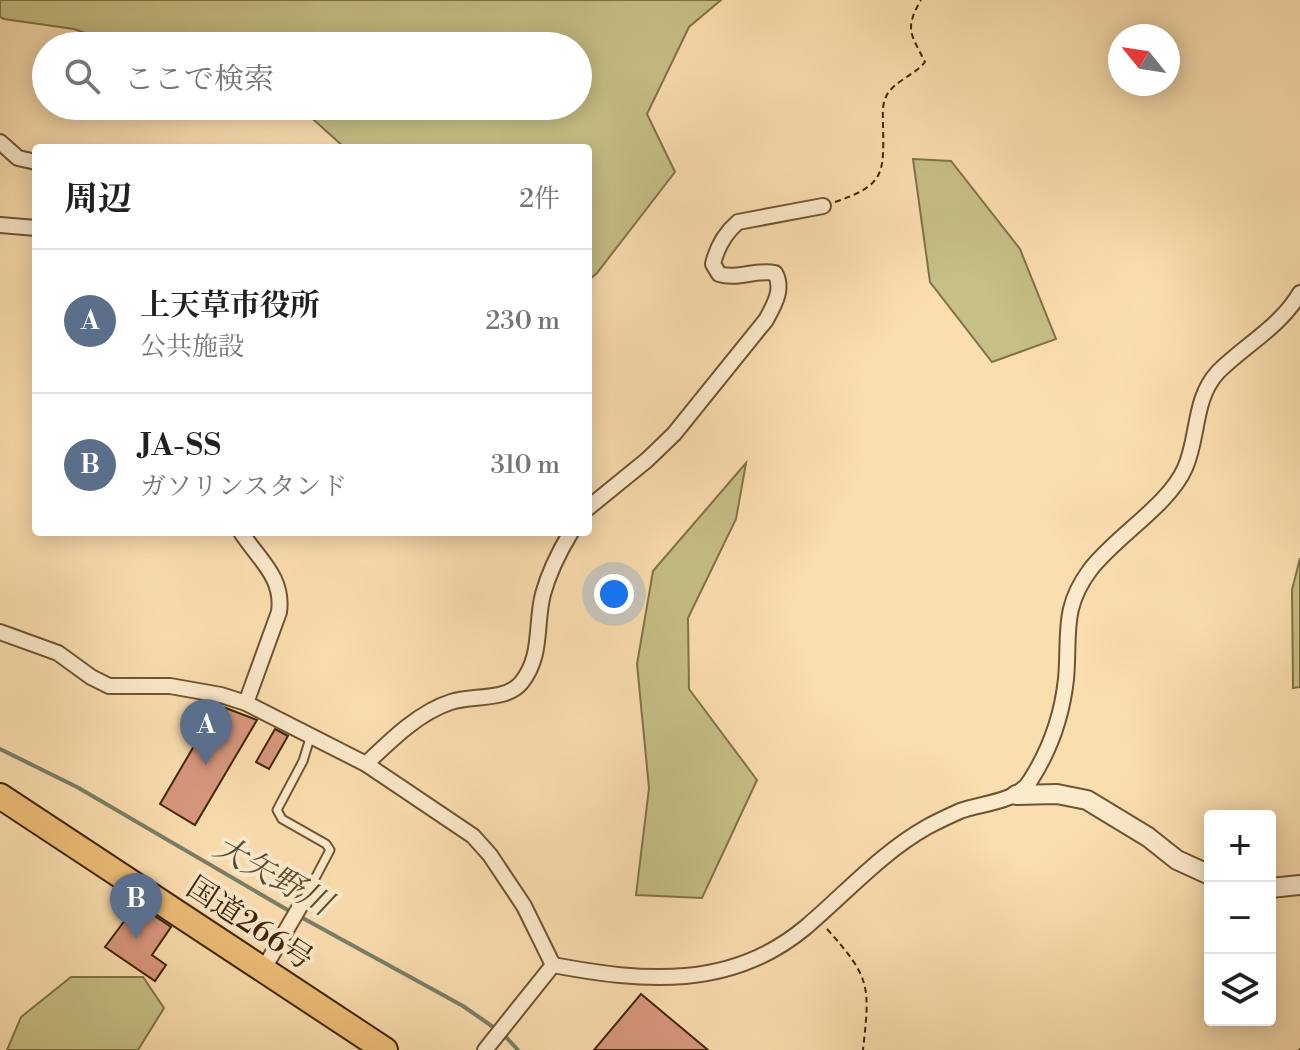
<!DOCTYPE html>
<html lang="ja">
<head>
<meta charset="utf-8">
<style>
  :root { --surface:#fff; --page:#f2f2f2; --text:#202124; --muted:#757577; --line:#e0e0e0; --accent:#ea580c }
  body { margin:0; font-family:"Libre Bodoni","Noto Serif JP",serif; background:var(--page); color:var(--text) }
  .controls { position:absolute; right:24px; bottom:24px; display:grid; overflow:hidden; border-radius:8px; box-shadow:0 4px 20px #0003 }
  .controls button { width:72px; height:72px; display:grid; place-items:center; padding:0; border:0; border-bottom:2px solid var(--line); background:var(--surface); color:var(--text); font:40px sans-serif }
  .compass { position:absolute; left:1108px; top:24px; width:72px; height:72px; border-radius:50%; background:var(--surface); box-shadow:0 4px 20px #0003; rotate:300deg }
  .you { position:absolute; left:614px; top:594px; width:28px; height:28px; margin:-20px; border:6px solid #fff; border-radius:50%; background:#1a73e8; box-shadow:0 0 0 12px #1a73e833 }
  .badge { display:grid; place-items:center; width:52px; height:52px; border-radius:50%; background:var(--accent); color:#fff; font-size:26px; font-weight:700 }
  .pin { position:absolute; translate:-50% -66px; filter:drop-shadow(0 2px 4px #0008) }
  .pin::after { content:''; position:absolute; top:42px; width:28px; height:24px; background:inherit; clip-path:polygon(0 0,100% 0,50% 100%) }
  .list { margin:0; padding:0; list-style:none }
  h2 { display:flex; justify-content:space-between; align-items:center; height:104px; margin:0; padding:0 32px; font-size:34px }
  h2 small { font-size:26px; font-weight:400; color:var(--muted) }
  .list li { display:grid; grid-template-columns:52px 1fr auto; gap:24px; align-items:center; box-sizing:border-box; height:144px; padding:0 32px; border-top:2px solid var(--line) }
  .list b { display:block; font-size:30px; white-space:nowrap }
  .list p { margin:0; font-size:26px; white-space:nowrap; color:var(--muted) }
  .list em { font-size:26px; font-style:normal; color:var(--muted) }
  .icon { flex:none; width:44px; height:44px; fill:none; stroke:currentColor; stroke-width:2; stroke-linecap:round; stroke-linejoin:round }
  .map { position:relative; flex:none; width:1300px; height:1050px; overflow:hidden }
  .search { position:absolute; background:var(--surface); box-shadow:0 4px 20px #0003; left:32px; top:32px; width:560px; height:88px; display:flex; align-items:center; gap:20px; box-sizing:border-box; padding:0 28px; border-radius:44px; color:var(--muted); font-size:30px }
  .panel { position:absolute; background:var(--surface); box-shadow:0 4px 20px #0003; left:32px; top:144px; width:560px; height:392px; border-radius:8px }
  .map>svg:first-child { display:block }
</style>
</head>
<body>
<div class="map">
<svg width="1300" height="1050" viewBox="0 0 1300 1050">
  <rect width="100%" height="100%" fill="#fbdeb0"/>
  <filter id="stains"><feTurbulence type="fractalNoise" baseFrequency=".0025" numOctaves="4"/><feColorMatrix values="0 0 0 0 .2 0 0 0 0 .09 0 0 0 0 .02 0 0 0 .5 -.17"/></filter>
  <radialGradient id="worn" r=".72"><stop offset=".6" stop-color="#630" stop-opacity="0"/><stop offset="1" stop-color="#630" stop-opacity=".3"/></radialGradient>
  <g fill="#c6bf86" stroke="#837247" stroke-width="2">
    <path d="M0 0H721L689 27 647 114 675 172 597 273 588 281V148H345L304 111 291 106H578V46H123L74 29 4 19 0 17Z"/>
    <path d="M913 159 951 161 1020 249 1056 339 992 362 930 282Z"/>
    <path d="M746 463 736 519 688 618 689 689 757 780 702 898 636 895 649 788 637 664 653 571Z"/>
    <path d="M1300 558V687L1293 688 1292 590Z"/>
    <path d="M71 977H143L164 1008 138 1050H7L21 1017Z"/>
  </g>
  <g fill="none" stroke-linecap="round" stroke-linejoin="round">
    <g stroke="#798068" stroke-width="4">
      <path d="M0 749 77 787 291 912"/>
      <path d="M299 916 463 1006 496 1029"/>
      <path d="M503 1034 518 1050"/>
    </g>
  </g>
  <g fill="#d9987f" stroke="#402608" stroke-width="2">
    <path d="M218 705 257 720 195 825 160 804Z"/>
    <path d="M275 729 288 736 269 769 256 762Z"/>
    <path d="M137 904 171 927 152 955 166 965 155 981 105 947Z"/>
    <path d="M641 994 708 1050H594Z"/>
  </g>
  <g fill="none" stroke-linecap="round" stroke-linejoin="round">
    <defs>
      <path id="service" d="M302 903 330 850 326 844 282 819 277 810 303 761 311 735"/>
      <g id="minor">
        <path d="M0 142 18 158 36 162"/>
        <path d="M0 225 36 228"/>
        <path d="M588 508 647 460 674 434 766 320C774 305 784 289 775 273 755 269 738 280 719 274L713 264C717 247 724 234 738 222L823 206"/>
        <path d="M241 532C258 559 284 577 279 612L246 703"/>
        <path d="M0 632 58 653 91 677 109 686H170L221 695 246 703 366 764 473 836 490 855 524 906 553 965"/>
        <path d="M366 764C390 741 419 712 451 702 472 695 506 701 521 683 543 656 535 625 543 594 549 572 559 552 571 532"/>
        <path d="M553 965C643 982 731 990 806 927 846 893 881 853 927 827 938 821 949 816 960 811 982 803 1017 802 1030 781 1050 750 1062 716 1066 679 1070 635 1061 609 1090 570 1116 536 1169 505 1185 468 1199 437 1193 399 1218 372 1245 345 1280 327 1300 293"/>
        <path d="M263 970 302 903"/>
        <path d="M485 1050 553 965"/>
      </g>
      <g id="tertiary">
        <path d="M1016 795 1057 794 1087 800 1148 837 1177 860 1210 875"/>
        <path d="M1270 888 1300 885"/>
      </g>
      <path id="trunk" d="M0 796 385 1050"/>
    </defs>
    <use href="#service" stroke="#6f5432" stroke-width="11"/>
    <use href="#minor" stroke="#6f5432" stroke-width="18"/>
    <use href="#tertiary" stroke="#6f5432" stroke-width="22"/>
    <use href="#trunk" stroke="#402608" stroke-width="28"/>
    <g stroke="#402608" stroke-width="2" stroke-dasharray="6 4" stroke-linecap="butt">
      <path d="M835 202C885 185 884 174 883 124 883 116 882 107 885 99 891 82 914 76 925 62 911 34 904 29 921 0"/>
      <path d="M827 929C871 978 870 986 863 1050"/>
      <path d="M1299 1050 1300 1049"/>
    </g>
    <use href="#service" stroke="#fceacc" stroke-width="7"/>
    <use href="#minor" stroke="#fceacc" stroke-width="14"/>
    <use href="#tertiary" stroke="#fceacc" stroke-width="18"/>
    <use href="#trunk" stroke="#eebf78" stroke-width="24"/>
  </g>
  <g text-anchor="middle" stroke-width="8" stroke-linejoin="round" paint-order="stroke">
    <g font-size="30" fill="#402608" stroke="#fceacc">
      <text transform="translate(250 923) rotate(33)" y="10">国道266号</text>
    </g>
    <g font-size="32" font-style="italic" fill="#584c30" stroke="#fceacc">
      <text transform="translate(273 875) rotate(29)" y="11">大矢野川</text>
    </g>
  </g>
  <rect width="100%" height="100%" filter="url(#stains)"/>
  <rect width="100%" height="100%" fill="url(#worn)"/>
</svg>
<div class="controls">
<button>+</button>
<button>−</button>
<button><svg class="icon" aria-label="layers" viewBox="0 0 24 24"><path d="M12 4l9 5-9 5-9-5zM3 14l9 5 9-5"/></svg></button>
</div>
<svg class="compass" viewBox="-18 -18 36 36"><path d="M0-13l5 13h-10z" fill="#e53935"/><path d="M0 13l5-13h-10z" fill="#757577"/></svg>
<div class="you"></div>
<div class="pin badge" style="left:206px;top:765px;background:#5c6f8a">A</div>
<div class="pin badge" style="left:136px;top:939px;background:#5c6f8a">B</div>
<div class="search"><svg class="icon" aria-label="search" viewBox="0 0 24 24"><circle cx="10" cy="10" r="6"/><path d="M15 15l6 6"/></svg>ここで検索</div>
<section class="panel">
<h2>周辺<small>2件</small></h2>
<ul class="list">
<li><span class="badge" style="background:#5c6f8a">A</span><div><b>上天草市役所</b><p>公共施設</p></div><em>230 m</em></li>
<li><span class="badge" style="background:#5c6f8a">B</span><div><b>JA-SS</b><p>ガソリンスタンド</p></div><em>310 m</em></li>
</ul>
</section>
</div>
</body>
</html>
